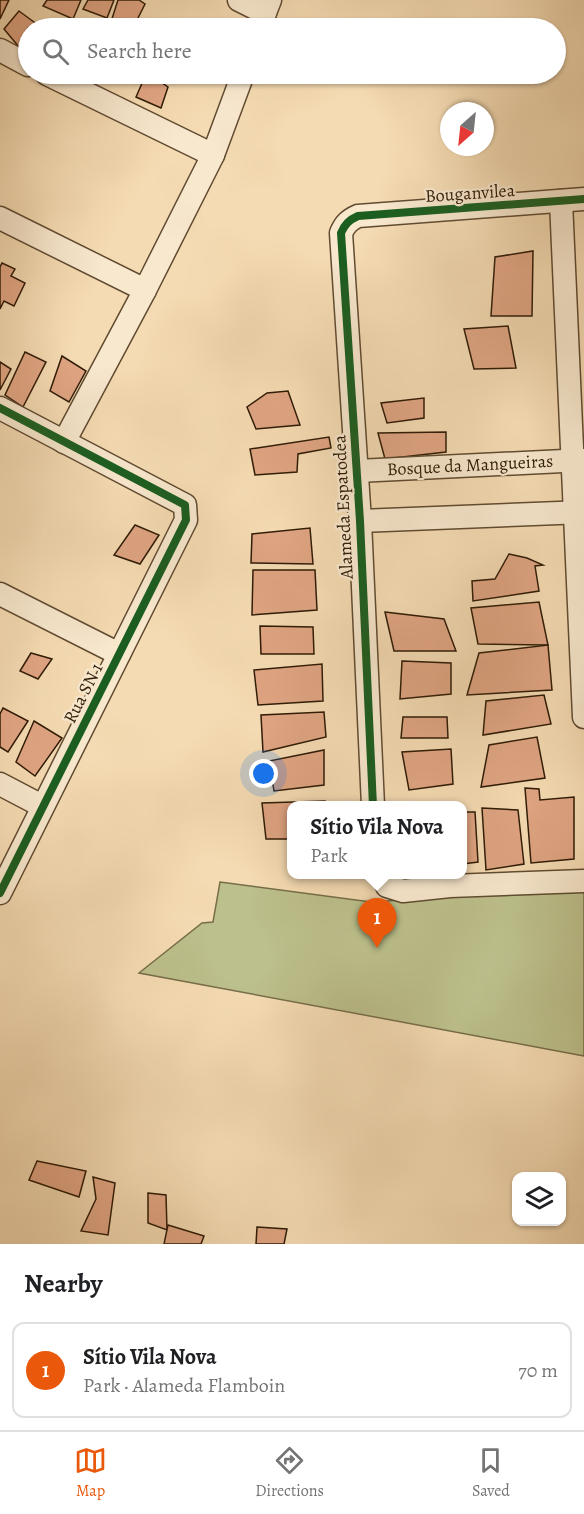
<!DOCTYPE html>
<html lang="en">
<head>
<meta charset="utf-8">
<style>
  :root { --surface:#fff; --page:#f2f2f2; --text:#202124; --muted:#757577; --line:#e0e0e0; --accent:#ea580c }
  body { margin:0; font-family:Alegreya,serif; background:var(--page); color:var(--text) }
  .controls { position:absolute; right:18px; bottom:18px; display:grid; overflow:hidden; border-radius:12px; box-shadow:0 2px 4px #0004 }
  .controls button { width:54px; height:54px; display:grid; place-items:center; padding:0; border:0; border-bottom:2px solid var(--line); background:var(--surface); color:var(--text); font:30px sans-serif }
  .compass { position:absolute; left:440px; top:102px; width:54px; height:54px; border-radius:50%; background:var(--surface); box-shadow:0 2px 4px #0004; rotate:207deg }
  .you { position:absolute; left:264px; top:774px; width:21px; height:21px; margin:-15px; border:4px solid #fff; border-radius:50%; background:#1a73e8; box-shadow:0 0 0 9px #1a73e833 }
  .badge { display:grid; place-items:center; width:39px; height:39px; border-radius:50%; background:var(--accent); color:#fff; font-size:20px; font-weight:700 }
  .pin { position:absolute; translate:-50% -50px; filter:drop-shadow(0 2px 3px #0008) }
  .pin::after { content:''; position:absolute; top:32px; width:21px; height:18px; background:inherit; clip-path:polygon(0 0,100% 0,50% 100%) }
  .popup { position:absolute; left:287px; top:801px; width:180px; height:78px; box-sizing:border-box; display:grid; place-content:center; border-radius:12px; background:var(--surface); filter:drop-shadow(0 2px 4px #0005); font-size:20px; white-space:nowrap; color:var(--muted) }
  .popup b { font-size:22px; color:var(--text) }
  .popup::after { content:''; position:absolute; left:50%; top:100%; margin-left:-12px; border:12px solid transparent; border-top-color:var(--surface) }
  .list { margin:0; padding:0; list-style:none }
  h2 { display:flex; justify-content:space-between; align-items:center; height:78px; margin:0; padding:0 24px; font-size:26px }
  h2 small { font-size:20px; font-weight:400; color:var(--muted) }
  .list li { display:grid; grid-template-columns:39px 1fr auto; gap:18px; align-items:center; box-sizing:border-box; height:96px; margin:0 12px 12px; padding:0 12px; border:2px solid var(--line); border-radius:12px }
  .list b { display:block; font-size:22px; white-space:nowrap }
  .list p { margin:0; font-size:20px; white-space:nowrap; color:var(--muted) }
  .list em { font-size:20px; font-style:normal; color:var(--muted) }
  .icon { flex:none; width:33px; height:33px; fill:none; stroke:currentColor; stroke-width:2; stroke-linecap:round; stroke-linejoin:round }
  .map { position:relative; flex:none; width:584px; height:1244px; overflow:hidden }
  .search { position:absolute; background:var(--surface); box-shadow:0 2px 4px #0004; left:18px; right:18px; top:18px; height:66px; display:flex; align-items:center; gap:15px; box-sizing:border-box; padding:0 21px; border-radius:33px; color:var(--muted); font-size:22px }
  .sheet { height:186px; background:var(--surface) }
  nav { display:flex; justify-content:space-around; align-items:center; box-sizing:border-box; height:84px; border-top:2px solid var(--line); background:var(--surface); font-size:16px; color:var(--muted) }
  nav a { display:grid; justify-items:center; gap:3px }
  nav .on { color:var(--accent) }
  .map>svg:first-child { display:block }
</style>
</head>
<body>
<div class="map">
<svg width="584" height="1244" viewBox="0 0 584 1244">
  <rect width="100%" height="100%" fill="#f5dbb3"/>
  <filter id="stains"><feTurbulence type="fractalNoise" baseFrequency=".00333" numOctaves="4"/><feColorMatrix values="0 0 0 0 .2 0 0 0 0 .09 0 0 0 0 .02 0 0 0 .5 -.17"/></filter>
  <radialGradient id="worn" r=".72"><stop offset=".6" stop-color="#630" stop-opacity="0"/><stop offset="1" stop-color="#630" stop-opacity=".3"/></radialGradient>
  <path fill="#bcc08c" stroke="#766e49" stroke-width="1.5" d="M220 882 371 902 584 888V1056L139 973 202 923 213 922Z"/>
  <g fill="#e0a583" stroke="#2f1b06" stroke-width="1.5">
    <path d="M0 0H9L0 19Z"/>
    <path d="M47 0H81L73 19 43 6Z"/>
    <path d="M88 0H114L107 18 83 9Z"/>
    <path d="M118 0H139L145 4 133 28H109Z"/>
    <path d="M19 11 38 25 35 28H28V36L19 47 4 29Z"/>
    <path d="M146 74H158L155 78 168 87 161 108 136 97Z"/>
    <path d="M533 251 532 316H491L495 257Z"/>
    <path d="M2 263 15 269 11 276 25 283 14 306 4 301 0 309V267Z"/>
    <path d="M508 326 516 368 474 369 464 329Z"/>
    <path d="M25 352 46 362 23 407 5 395Z"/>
    <path d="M62 356 86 371 69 402 50 391Z"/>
    <path d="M0 362 11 369 0 390Z"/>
    <path d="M288 391 300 425 256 429 247 407 267 393Z"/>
    <path d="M424 398V418L387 423 381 403Z"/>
    <path d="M446 432V452L385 459 378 433Z"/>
    <path d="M329 437 331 448 298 454 297 472 255 475 250 449Z"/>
    <path d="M135 525 159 535 140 564 114 555Z"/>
    <path d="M310 528 313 564 251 563 252 534Z"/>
    <path d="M509 554 527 558 543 565 535 566 539 591 473 601 472 581 495 579Z"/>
    <path d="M253 570H315L317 610 252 615Z"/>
    <path d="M539 602 548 645 478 644 471 608Z"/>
    <path d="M385 612 444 619 456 651H394Z"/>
    <path d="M260 626 313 627 314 654H261Z"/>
    <path d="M548 645 552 690 467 695 479 653Z"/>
    <path d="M31 653 52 659 38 679 20 671Z"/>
    <path d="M402 661 451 663V694L400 699Z"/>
    <path d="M322 664 323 701 258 705 254 670Z"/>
    <path d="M544 695 551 724 483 735 486 701Z"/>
    <path d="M3 708 28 721 8 752 0 747V714Z"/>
    <path d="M324 712 326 737 263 752 261 715Z"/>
    <path d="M403 717H447L448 738H401Z"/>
    <path d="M34 721 62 738 35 776 16 762Z"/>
    <path d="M537 737 545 778 481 787 489 745Z"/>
    <path d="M451 749 453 784 409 790 402 752Z"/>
    <path d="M324 750V785L274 791 269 761Z"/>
    <path d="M525 788 539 789 540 800 574 797V859L531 863Z"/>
    <path d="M325 801V806H292V839H266L262 803Z"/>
    <path d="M482 808 518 810 524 864 486 870Z"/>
    <path d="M463 812H475L478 862 463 864Z"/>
    <path d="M37 1161 86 1171 79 1197 29 1180Z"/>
    <path d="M93 1177 115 1183 108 1235 81 1231 96 1199Z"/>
    <path d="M148 1193 166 1195 167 1230 148 1223Z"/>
    <path d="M168 1225 204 1236 201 1244H164Z"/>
    <path d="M257 1227 287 1229 284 1244H256Z"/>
  </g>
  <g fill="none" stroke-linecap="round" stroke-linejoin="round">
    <defs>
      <g id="street">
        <path d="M239 0 265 13"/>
        <path d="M259 28 270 0"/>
        <path d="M0 50 28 65"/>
        <path d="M47 74 213 155"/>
        <path d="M561 201 584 717"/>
        <path d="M0 218 145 290"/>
        <path d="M0 408 185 505 186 520 0 893"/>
        <path d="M64 442 145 290 213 155 243 74"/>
        <path d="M357 471 584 460"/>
        <path d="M360 521 584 512"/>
        <path d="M0 594 119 654"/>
        <path d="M0 784 42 806"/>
        <path d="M373 806 360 521 341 233C345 224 349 220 358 216L584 199"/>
        <path d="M383 874 387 886 403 891 450 886 584 881"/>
      </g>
    </defs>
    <use href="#street" stroke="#604b31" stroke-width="25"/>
    <use href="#street" stroke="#f8e8ce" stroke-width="22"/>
    <defs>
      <g id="cycleway">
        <path d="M0 408 185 505 186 520 0 893"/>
        <path d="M373 806 360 521 341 233C345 224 349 220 358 216L584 199"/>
      </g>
    </defs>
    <use href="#cycleway" stroke="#f8e8ce" stroke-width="11"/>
    <use href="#cycleway" stroke="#1b5e20" stroke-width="8"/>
  </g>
  <g text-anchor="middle" stroke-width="4.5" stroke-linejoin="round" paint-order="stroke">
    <g font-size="18" fill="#2f1b06" stroke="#f8e8ce">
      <text transform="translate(470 193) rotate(-4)" y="6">Bouganvilea</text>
      <text transform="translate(470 465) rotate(-3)" y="6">Bosque da Mangueiras</text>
      <text transform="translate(343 507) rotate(-93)" y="6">Alameda Espatodea</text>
      <text transform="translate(83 693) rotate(-63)" y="6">Rua SN 1</text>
    </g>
  </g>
  <rect width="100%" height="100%" filter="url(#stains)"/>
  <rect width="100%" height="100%" fill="url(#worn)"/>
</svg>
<div class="controls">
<button><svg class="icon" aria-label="layers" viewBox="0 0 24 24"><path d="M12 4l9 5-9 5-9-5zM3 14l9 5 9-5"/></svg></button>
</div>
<svg class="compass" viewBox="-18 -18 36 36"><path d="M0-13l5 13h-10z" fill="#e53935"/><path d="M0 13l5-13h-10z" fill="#757577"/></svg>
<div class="you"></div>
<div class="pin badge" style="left:377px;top:948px">1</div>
<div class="popup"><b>Sítio Vila Nova</b>Park</div>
<div class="search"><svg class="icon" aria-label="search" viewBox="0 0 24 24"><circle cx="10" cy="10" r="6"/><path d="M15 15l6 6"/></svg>Search here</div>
</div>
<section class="sheet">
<h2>Nearby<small></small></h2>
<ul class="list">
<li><span class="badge">1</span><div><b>Sítio Vila Nova</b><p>Park · Alameda Flamboin</p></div><em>70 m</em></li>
</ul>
</section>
<nav>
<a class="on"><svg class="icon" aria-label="map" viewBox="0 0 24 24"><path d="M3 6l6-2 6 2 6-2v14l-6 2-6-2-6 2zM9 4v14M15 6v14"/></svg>Map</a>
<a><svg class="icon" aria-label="directions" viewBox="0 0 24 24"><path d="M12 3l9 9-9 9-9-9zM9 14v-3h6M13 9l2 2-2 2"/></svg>Directions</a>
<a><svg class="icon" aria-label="saved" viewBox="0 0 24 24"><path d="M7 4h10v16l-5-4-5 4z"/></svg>Saved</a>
</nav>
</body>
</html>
